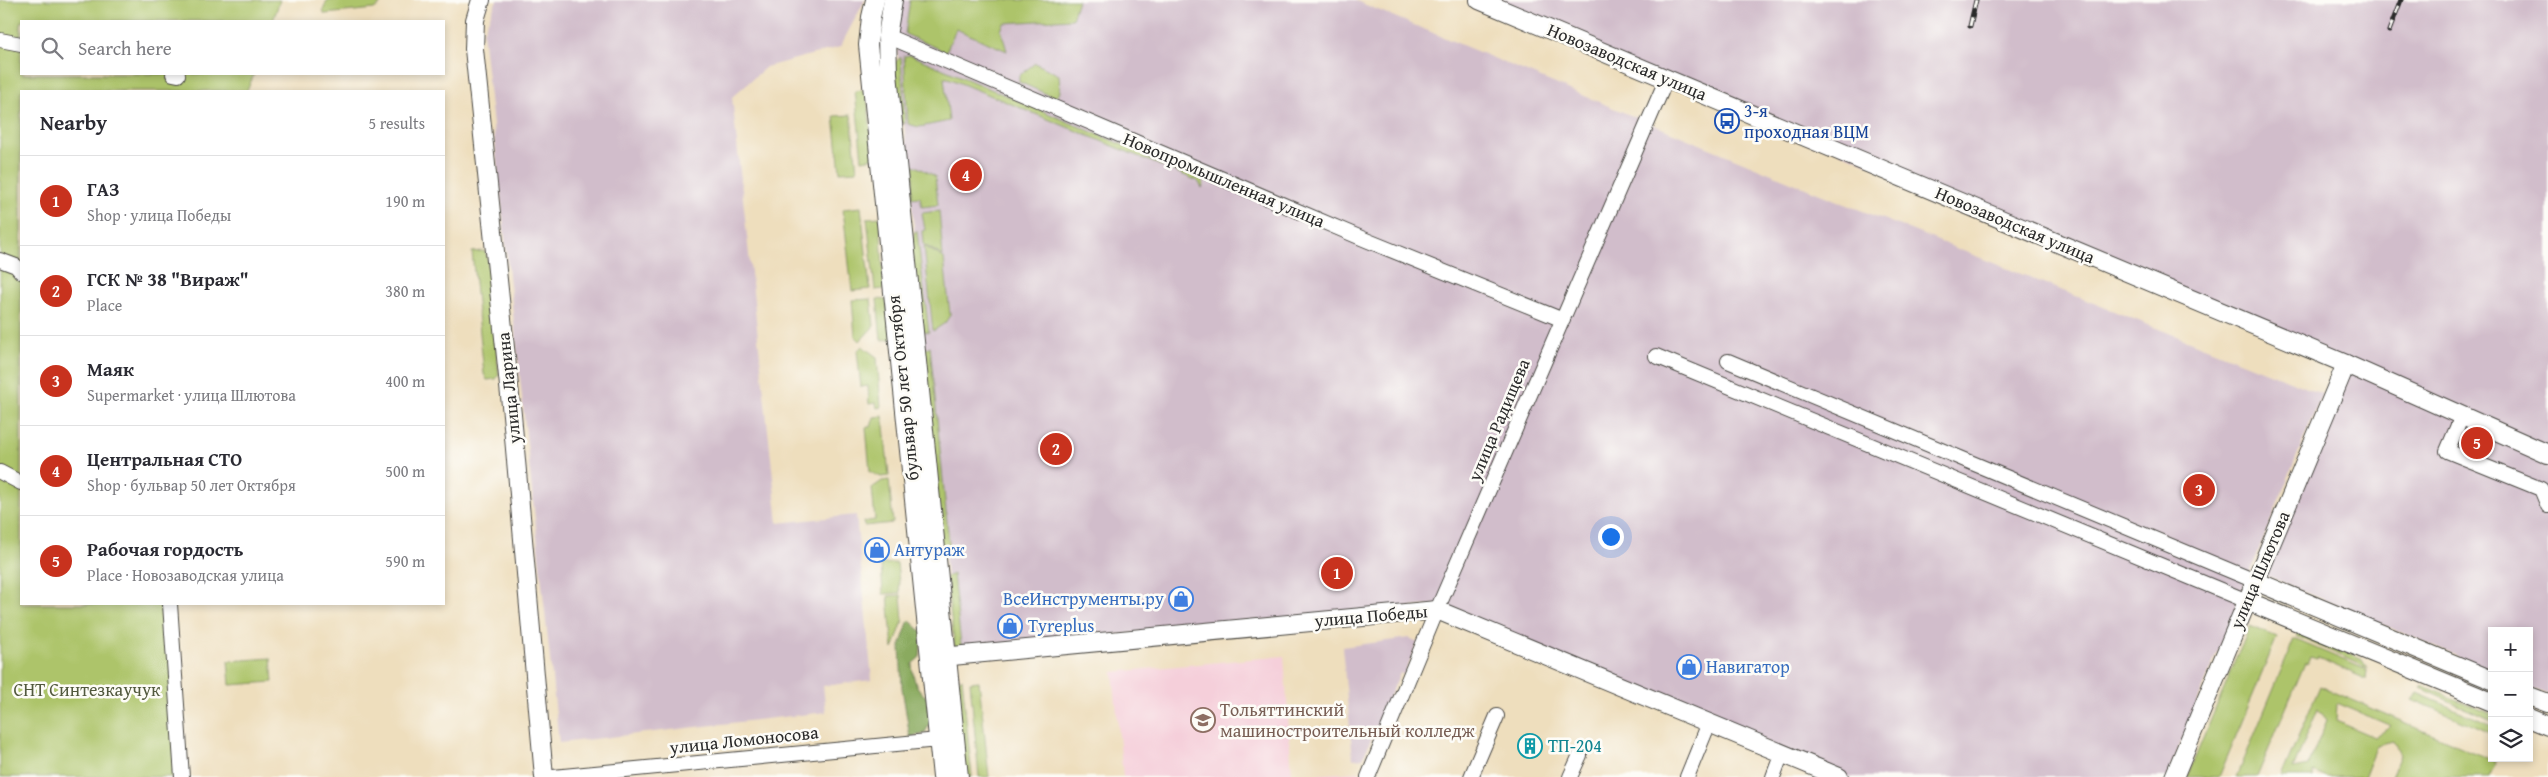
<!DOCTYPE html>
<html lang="en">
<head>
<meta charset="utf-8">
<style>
  :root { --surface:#fff; --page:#f7f7f7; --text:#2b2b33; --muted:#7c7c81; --line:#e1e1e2; --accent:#c8321e }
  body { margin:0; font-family:"Gentium Book Plus",serif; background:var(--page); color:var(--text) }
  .controls { position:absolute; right:15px; bottom:15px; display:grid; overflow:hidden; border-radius:0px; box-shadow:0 2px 8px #0003 }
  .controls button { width:45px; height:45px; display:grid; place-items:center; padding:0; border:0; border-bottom:1px solid var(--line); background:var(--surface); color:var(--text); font:25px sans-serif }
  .you { position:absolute; left:1610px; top:536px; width:18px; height:18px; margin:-12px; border:4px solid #fff; border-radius:50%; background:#1a73e8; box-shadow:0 0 0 8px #1a73e833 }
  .badge { display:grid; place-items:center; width:32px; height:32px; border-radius:50%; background:var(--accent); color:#fff; font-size:16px; font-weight:700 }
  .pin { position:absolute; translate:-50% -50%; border:2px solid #fff; box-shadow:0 1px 5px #0006 }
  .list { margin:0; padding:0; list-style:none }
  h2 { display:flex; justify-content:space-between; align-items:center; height:65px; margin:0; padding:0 20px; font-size:21px }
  h2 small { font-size:16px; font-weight:400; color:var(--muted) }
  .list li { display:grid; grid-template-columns:32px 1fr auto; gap:15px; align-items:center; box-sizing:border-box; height:90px; padding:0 20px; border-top:1px solid var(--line) }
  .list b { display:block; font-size:19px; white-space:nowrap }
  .list p { margin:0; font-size:16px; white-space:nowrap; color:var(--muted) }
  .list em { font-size:16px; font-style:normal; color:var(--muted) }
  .icon { flex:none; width:28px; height:28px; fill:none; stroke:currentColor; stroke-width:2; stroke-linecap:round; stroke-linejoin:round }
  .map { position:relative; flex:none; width:2548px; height:777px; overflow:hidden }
  .search { position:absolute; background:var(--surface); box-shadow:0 2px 8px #0003; left:20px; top:20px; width:425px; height:55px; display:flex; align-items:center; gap:12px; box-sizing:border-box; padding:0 18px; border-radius:0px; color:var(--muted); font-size:19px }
  .panel { position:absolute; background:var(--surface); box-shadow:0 2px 8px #0003; left:20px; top:90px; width:425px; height:515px; border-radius:0px }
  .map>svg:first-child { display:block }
</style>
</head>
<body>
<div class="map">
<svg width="2548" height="777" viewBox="0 0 2548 777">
  <rect width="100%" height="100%" fill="#fdfcf7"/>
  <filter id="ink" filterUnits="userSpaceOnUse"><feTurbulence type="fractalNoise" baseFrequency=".02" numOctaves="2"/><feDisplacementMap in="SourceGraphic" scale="10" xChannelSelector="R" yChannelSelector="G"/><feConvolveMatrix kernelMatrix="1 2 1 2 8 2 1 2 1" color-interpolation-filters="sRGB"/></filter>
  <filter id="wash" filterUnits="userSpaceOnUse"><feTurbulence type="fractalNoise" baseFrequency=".0096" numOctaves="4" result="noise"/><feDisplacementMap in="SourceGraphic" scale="20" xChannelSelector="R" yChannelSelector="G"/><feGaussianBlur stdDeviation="1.12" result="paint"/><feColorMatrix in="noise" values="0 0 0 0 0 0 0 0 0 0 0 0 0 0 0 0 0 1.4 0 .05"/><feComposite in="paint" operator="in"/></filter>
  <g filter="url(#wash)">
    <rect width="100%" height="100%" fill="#eedebd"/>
    <path fill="#f5cfda" d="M1284 656 1292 776 1361 772 1359 777H1123L1113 672Z"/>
    <g fill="#d1bdcb">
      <path d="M497 0H865L840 47 766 67 732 97 778 523 856 515 872 680 823 686 826 712 559 743 483 32Z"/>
      <path d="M900 0H1354L1815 192 2322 394 2167 777H1847L1435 605 954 650 896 38Z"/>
      <path d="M1478 0H2548V449Z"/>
      <path d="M2348 370 2548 454V695L2529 687V631H2492V671L2263 574Z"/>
      <path d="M1409 638 1418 642 1404 675 1400 673 1363 758 1353 759 1342 647Z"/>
    </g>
    <g fill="#adc46a" stroke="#6c784a" fill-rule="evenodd">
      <path d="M0 0H280L273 21H21V74H254L247 91H21V604H168L182 777H0Z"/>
      <path d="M327 0H379L380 5 374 9 325 14 323 11Z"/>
      <path d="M910 0H1078L1072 19 1004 23 1001 30 1007 51 956 29 946 52 905 34Z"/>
      <path d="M910 55 1201 178 1204 184 1202 188 1198 181 948 78H944L949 121 919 127 908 124 904 56Z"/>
      <path d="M901 57 905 124 900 122 894 63Z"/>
      <path d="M1035 63 1059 75 1060 92 1056 98 1019 82V76Z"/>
      <path d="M863 90 867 96 874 158 862 160 855 91Z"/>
      <path d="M851 115 857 171 840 172 834 116Z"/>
      <path d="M904 159 913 164 911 184 912 196 914 165 935 176 938 205 922 207 920 197 910 198 905 181Z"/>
      <path d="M861 207 870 289 852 291 843 209Z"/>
      <path d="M939 211 943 256 923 244 922 231 925 230 922 213Z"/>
      <path d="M880 217 884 289 875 290 867 218Z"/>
      <path d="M917 231 929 332 922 331 911 251 914 232Z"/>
      <path d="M924 246 944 258 950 315 945 323 933 331Z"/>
      <path d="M484 251 487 256 499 375 496 379 487 380 484 374 472 252Z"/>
      <path d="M871 299 874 326 860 341 855 336 852 300Z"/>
      <path d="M877 299 886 300 893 339 881 340Z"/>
      <path d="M862 346 877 357 881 407 877 408 876 403 869 404 868 386 861 387 857 351Z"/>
      <path d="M930 346 950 553 941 554 924 350Z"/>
      <path d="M883 416 889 476 881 477 870 472 866 427H871L874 417Z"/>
      <path d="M889 480 893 523 864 526 863 522 875 520 872 488 882 481Z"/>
      <path d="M897 563 900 593 883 594 881 564Z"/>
      <path d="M953 574 962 653 955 650 946 577Z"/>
      <path d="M901 595 903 621 893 649 888 596Z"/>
      <path d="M2250 626 2277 637 2219 777H2187Z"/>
      <path d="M2299 632 2363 660 2368 668 2297 636Z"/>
      <path d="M2294 639 2367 670 2366 679 2318 658 2317 660 2310 658 2307 664 2305 663 2257 777H2237Z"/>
      <path d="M271 658 273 682 230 685 228 661Z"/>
      <path d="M962 678 972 777H964L956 683Z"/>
      <path d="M979 681 989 777H979L970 682Z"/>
      <path d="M2320 686 2496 762 2489 777H2391L2400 755 2393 741 2377 745 2364 777H2327L2313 771V777H2281ZM2337 703 2389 725 2390 726 2374 737 2336 721ZM2318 709 2327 720 2308 766 2293 769Z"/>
      <path d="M2423 686 2492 714V720L2420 688Z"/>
      <path d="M2417 693 2492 725V734L2412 699Z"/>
    </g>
    <path fill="#8aaa5e" stroke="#5a6a44" d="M909 620 922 632 920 657 912 664C913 679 916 690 928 698L931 722 924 734 910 737 902 688 900 646Z"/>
  </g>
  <g filter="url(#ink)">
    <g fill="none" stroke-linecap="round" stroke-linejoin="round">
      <defs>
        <g id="minor">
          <path d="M887 36 1366 240 1563 320"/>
          <path d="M0 40 21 44"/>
          <path d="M173 74 178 75"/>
          <path d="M0 260 16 266 21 272"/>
          <path d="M1656 356 2247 601"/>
          <path d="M1728 361 2255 581"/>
          <path d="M2462 416 2447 451 2541 489 2548 506"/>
          <path d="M0 472 21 483"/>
          <path d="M170 604 182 777"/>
          <path d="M553 777 938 740"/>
          <path d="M1368 777 1437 610 1667 78"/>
          <path d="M1471 777 1497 716"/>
          <path d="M1570 777 1580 755"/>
          <path d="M1687 777 1709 723"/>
          <path d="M1773 777 1782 753"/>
        </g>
        <g id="major">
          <path d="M481 0 475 20 474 49 512 415 544 777"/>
          <path d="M875 0 871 17 868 45 942 777"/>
          <path d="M893 0 887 36 888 74 959 777"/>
          <path d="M1479 0 2346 364 2548 454"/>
          <path d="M2255 581 2492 680"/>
          <path d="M2247 601 2492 702"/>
          <path d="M931 658 1437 610 1839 777"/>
          <path d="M2529 696 2548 703"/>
          <path d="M2529 718 2548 726"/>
          <path d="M2174 777 2346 364"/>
        </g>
      </defs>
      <use href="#minor" stroke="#484641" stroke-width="16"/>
      <use href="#major" stroke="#484641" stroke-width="20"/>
      <use href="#minor" stroke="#fff" stroke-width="14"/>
      <use href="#major" stroke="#fff" stroke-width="18"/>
      <defs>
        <g id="rail">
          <path d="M1970 26 1976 0"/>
          <path d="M2389 31 2401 0"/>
        </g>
      </defs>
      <use href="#rail" stroke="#2b2b2b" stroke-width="5"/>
      <use href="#rail" stroke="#fdfcf7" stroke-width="3" stroke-dasharray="9" stroke-linecap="butt"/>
    </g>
  </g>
  <defs>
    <symbol id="bus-ring" viewBox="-11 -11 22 22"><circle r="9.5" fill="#fdfcf7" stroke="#1a4fb4" stroke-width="1.5"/><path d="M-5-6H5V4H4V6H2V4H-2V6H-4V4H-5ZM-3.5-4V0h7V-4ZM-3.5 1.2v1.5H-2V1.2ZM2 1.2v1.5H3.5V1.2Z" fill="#1a4fb4"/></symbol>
    <symbol id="shop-ring" viewBox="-11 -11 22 22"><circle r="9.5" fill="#fdfcf7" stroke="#3f7fe0" stroke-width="1.5"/><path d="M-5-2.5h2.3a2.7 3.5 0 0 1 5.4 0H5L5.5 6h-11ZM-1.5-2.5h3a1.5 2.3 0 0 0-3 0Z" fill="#3f7fe0"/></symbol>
    <symbol id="university-ring" viewBox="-11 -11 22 22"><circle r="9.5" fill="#fdfcf7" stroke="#8d6e63" stroke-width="1.5"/><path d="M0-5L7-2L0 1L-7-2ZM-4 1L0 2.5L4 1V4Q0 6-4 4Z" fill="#8d6e63"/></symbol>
    <symbol id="building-ring" viewBox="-11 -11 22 22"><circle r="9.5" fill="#fdfcf7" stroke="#0f9aa8" stroke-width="1.5"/><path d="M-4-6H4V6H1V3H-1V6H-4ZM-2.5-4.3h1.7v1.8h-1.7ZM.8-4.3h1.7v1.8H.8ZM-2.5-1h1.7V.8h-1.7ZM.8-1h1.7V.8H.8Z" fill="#0f9aa8"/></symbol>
  </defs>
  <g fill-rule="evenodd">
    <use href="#bus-ring" x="1713" y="107" width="28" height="28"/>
    <use href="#shop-ring" x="863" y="536" width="28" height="28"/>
    <use href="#shop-ring" x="1167" y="585" width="28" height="28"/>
    <use href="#shop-ring" x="996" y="612" width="28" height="28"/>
    <use href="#shop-ring" x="1675" y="653" width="28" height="28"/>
    <use href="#university-ring" x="1189" y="706" width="28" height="28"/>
    <use href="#building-ring" x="1516" y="732" width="28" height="28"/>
  </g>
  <g text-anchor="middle" stroke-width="5" stroke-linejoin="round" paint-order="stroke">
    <g font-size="18" fill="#2b2b2b" stroke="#fdfcf7">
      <text transform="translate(1627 62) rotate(23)" y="6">Новозаводская улица</text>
      <text transform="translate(1224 180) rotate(23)" y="6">Новопромышленная улица</text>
      <text transform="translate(2015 225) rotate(23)" y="6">Новозаводская улица</text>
      <text transform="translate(509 388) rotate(-96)" y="6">улица Ларина</text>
      <text transform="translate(903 388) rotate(-96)" y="6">бульвар 50 лет Октября</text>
      <text transform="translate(1499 420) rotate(-67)" y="6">улица Радищева</text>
      <text transform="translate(2260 570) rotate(-67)" y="6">улица Шлютова</text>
      <text transform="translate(1371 616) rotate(-5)" y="6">улица Победы</text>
      <text transform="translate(744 740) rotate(-6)" y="6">улица Ломоносова</text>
    </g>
    <g font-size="18" fill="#164399" stroke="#fdfcf7" text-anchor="start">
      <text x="1744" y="117">3-я<tspan x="1744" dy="21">проходная ВЦМ</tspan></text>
    </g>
    <g font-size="18" fill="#366cbe" stroke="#fdfcf7" text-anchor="start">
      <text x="894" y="556">Антураж</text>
      <text x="1164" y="605" text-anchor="end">ВсеИнструменты.ру</text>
      <text x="1028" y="632">Tyreplus</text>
      <text x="1706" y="673">Навигатор</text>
    </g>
    <g font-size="18" fill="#52593e" stroke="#fdfcf7">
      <text x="87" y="696">СНТ Синтезкаучук</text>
    </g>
    <g font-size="18" fill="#785e54" stroke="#fdfcf7" text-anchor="start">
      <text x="1220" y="716">Тольяттинский<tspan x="1220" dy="21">машиностроительный колледж</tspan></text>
    </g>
    <g font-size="18" fill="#0d838f" stroke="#fdfcf7" text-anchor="start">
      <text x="1548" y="752">ТП-204</text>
    </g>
  </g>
</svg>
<div class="controls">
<button>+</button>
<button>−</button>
<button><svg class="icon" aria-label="layers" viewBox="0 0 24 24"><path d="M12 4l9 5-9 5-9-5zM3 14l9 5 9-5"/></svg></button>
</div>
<div class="you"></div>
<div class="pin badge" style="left:1337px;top:573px">1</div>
<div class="pin badge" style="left:1056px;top:449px">2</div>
<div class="pin badge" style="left:2199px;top:490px">3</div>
<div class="pin badge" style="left:966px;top:175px">4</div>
<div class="pin badge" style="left:2477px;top:443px">5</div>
<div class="search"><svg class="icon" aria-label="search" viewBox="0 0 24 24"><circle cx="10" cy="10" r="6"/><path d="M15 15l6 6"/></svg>Search here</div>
<section class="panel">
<h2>Nearby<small>5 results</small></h2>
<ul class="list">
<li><span class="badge">1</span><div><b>ГАЗ</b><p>Shop · улица Победы</p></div><em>190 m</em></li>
<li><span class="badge">2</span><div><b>ГСК № 38 &quot;Вираж&quot;</b><p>Place</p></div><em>380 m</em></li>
<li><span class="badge">3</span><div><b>Маяк</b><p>Supermarket · улица Шлютова</p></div><em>400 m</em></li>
<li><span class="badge">4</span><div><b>Центральная СТО</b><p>Shop · бульвар 50 лет Октября</p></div><em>500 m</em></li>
<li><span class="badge">5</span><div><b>Рабочая гордость</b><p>Place · Новозаводская улица</p></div><em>590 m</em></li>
</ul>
</section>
</div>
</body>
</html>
